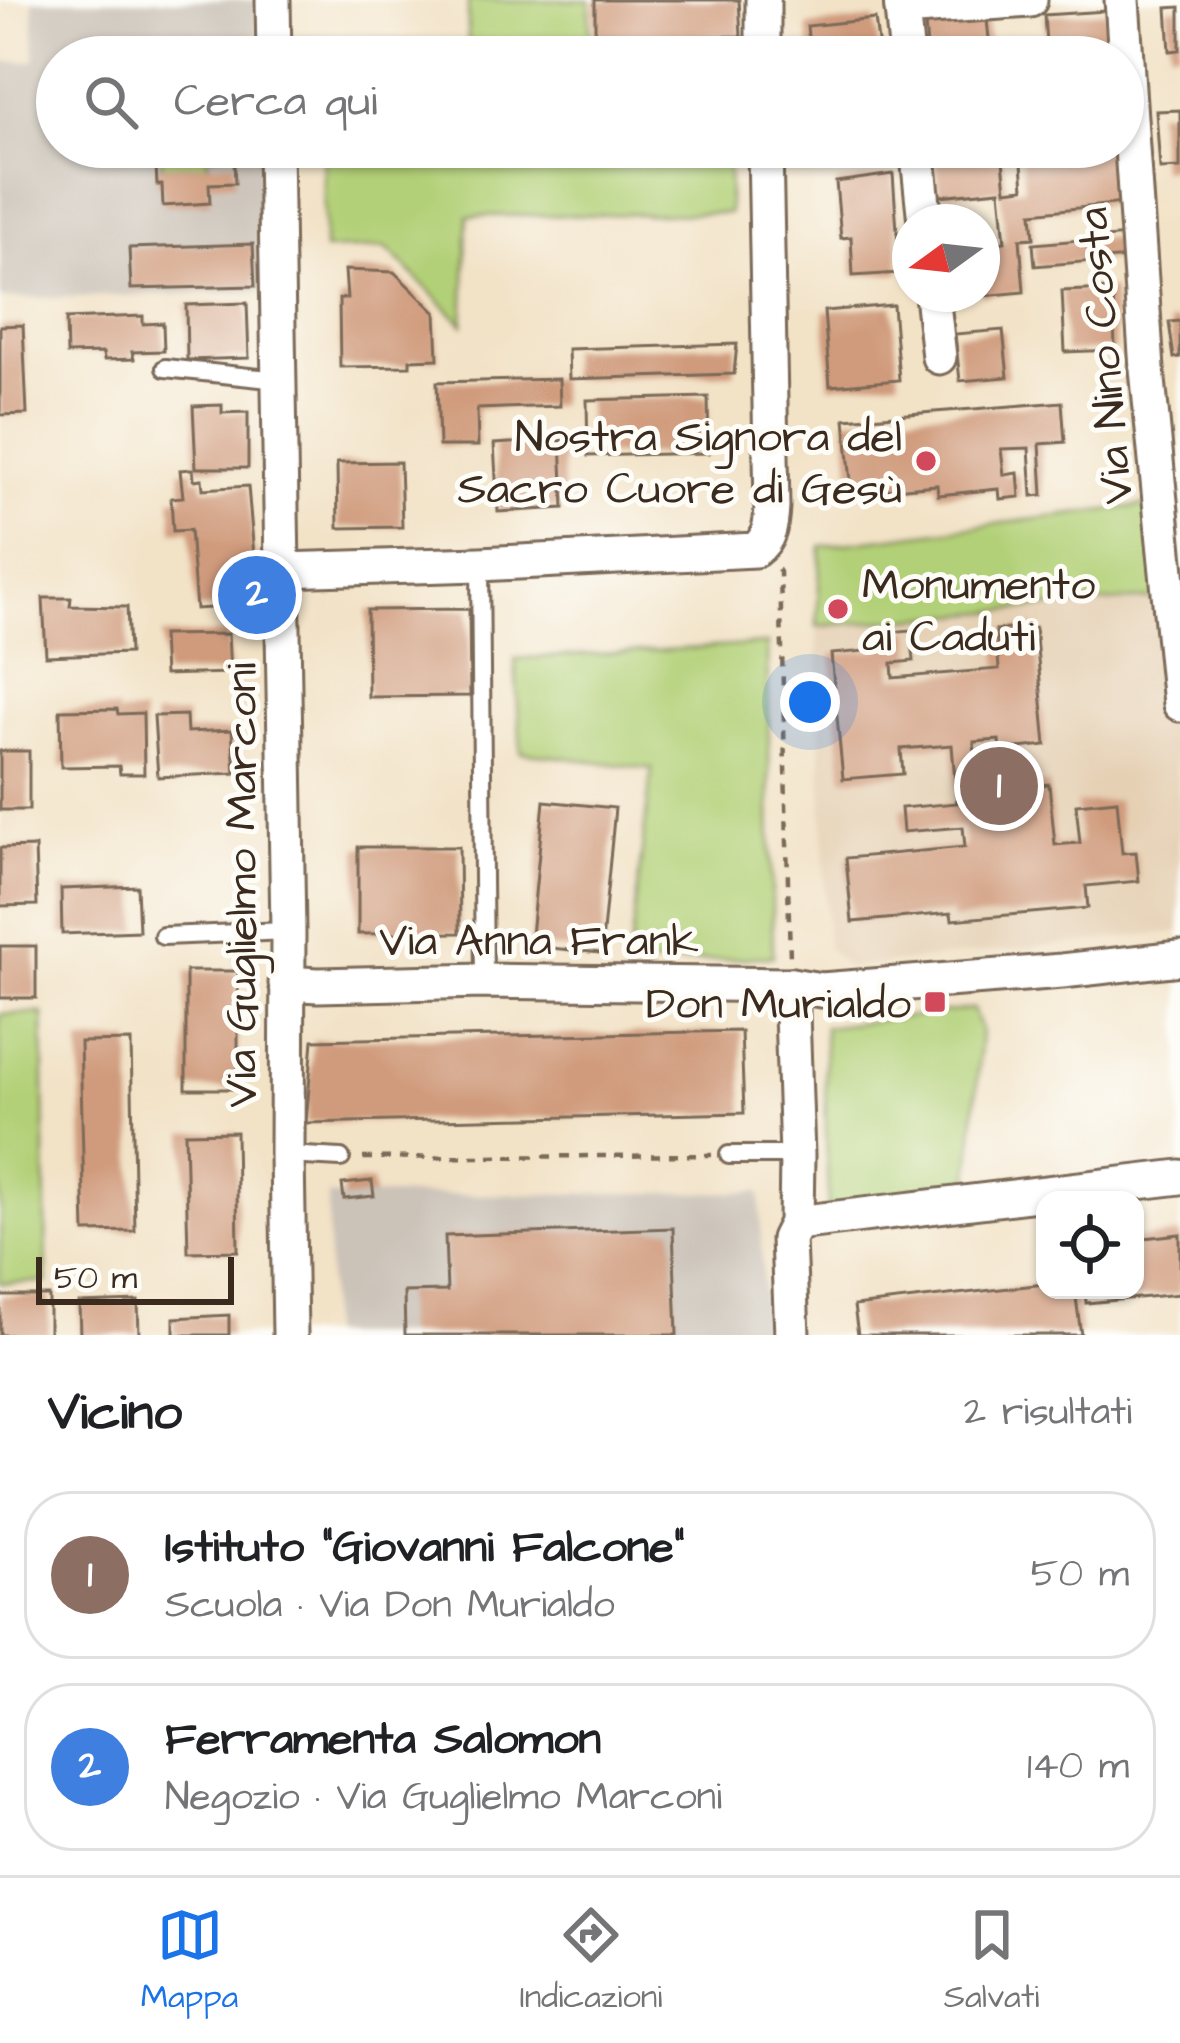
<!DOCTYPE html>
<html lang="it">
<head>
<meta charset="utf-8">
<style>
  :root { --surface:#fff; --page:#f6f6f6; --text:#202124; --muted:#757577; --line:#e0e0e0; --accent:#1a73e8 }
  body { margin:0; font-family:"Architects Daughter",sans-serif; background:var(--page); color:var(--text) }
  .controls { position:absolute; right:36px; bottom:36px; display:grid; overflow:hidden; border-radius:24px; box-shadow:0 3px 9px #0004 }
  .controls button { width:108px; height:108px; display:grid; place-items:center; padding:0; border:0; border-bottom:3px solid var(--line); background:var(--surface); color:var(--text); font:60px sans-serif }
  .compass { position:absolute; left:892px; top:204px; width:108px; height:108px; border-radius:50%; background:var(--surface); box-shadow:0 3px 9px #0004; rotate:255deg }
  .scale { position:absolute; left:36px; bottom:30px; width:198px; box-sizing:border-box; padding-left:12px; border:6px solid #3b2a1e; border-top:0; font-size:33px; line-height:42px; white-space:nowrap; color:#3b2a1e; -webkit-text-stroke:9px #fdfcf7; paint-order:stroke }
  .you { position:absolute; left:810px; top:702px; width:42px; height:42px; margin:-30px; border:9px solid #fff; border-radius:50%; background:#1a73e8; box-shadow:0 0 0 18px #1a73e833 }
  .badge { display:grid; place-items:center; width:78px; height:78px; border-radius:50%; background:var(--accent); color:#fff; font-size:39px; font-weight:700 }
  .pin { position:absolute; translate:-50% -50%; border:6px solid #fff; box-shadow:0 3px 12px #0006 }
  .list { margin:0; padding:0; list-style:none }
  h2 { display:flex; justify-content:space-between; align-items:center; height:156px; margin:0; padding:0 48px; font-size:51px }
  h2 small { font-size:39px; font-weight:400; color:var(--muted) }
  .list li { display:grid; grid-template-columns:78px 1fr auto; gap:36px; align-items:center; box-sizing:border-box; height:168px; margin:0 24px 24px; padding:0 24px; border:3px solid var(--line); border-radius:48px }
  .list b { display:block; font-size:45px; white-space:nowrap }
  .list p { margin:0; font-size:39px; white-space:nowrap; color:var(--muted) }
  .list em { font-size:39px; font-style:normal; color:var(--muted) }
  .icon { flex:none; width:66px; height:66px; fill:none; stroke:currentColor; stroke-width:2; stroke-linecap:round; stroke-linejoin:round }
  .map { position:relative; flex:none; width:1180px; height:1335px; overflow:hidden }
  .search { position:absolute; background:var(--surface); box-shadow:0 3px 9px #0004; left:36px; right:36px; top:36px; height:132px; display:flex; align-items:center; gap:30px; box-sizing:border-box; padding:0 42px; border-radius:66px; color:var(--muted); font-size:45px }
  .sheet { height:540px; background:var(--surface) }
  nav { display:flex; justify-content:space-around; align-items:center; box-sizing:border-box; height:168px; border-top:3px solid var(--line); background:var(--surface); font-size:33px; color:var(--muted) }
  nav a { display:grid; justify-items:center; gap:6px }
  nav .on { color:var(--accent) }
  .map>svg:first-child { display:block }
</style>
</head>
<body>
<div class="map">
<svg width="1180" height="1335" viewBox="0 0 1180 1335">
  <rect width="100%" height="100%" fill="#fdfcf7"/>
  <filter id="ink" filterUnits="userSpaceOnUse"><feTurbulence type="fractalNoise" baseFrequency=".00833" numOctaves="2"/><feDisplacementMap in="SourceGraphic" scale="24" xChannelSelector="R" yChannelSelector="G"/><feConvolveMatrix kernelMatrix="1 2 1 2 8 2 1 2 1" color-interpolation-filters="sRGB"/></filter>
  <filter id="wash" filterUnits="userSpaceOnUse"><feTurbulence type="fractalNoise" baseFrequency=".004" numOctaves="4" result="noise"/><feDisplacementMap in="SourceGraphic" scale="48" xChannelSelector="R" yChannelSelector="G"/><feGaussianBlur stdDeviation="2.7" result="paint"/><feColorMatrix in="noise" values="0 0 0 0 0 0 0 0 0 0 0 0 0 0 0 0 0 1.4 0 .05"/><feComposite in="paint" operator="in"/></filter>
  <g filter="url(#wash)">
    <rect width="100%" height="100%" fill="#f2e2c6"/>
    <path fill="#e5d0b4" d="M1158 598 1180 800V931L848 968 827 947 817 626Z"/>
    <g fill="#cbc2b8">
      <path d="M33 0H256L259 57H57V147H260L261 292 0 299V62L35 61Z"/>
      <path d="M760 1192 764 1335H328V1196Z"/>
    </g>
    <g fill="#b2d077" stroke="#767d4a" stroke-width="3">
      <rect x="468" y="0" width="122" height="57"/>
      <path d="M161 147H207L208 168 162 171Z"/>
      <path d="M324 147H728L729 213 468 216 463 324 386 248 324 250Z"/>
      <path d="M1147 505 1158 598 817 626 821 546Z"/>
      <path d="M767 644 773 956 628 966 652 769 521 752 515 659Z"/>
      <path d="M973 1009 981 1031 969 1187 828 1207 824 1027Z"/>
      <path d="M43 1013 47 1282 0 1283V1014Z"/>
    </g>
    <g id="blocks">
      <g fill="#d09b7d">
        <path d="M595 0H739L741 36 623 37V57H595Z"/>
        <path d="M1180 7V50L1170 51 1167 8Z"/>
        <path d="M1106 11 1110 57H1047L1044 15Z"/>
        <path d="M875 19 880 57H810L807 26Z"/>
        <path d="M987 20 991 57H928L925 24Z"/>
        <path d="M1180 110V168L1160 169 1156 111Z"/>
        <path d="M1054 147H1118L1123 203 1032 213 1034 238 1020 239 1024 292 982 296V244L1005 242 1000 190 939 196 936 157 1002 151 1006 190 1024 188 1021 152Z"/>
        <path d="M234 162 235 183 209 184 210 203 163 206 162 185H157L156 166Z"/>
        <path d="M893 174 900 273 853 276 851 237 841 238 836 182Z"/>
        <path d="M1127 236 1129 258 1035 266 1033 244Z"/>
        <path d="M253 244 255 286 131 289 129 248Z"/>
        <path d="M345 270 394 272 436 313 438 359 410 360V366L340 367 339 299 347 298Z"/>
        <path d="M1113 289 1115 350 1065 352 1062 291Z"/>
        <path d="M247 303 249 358 187 360 186 305Z"/>
        <path d="M893 305 899 380 830 386 824 311Z"/>
        <path d="M143 316V324L163 323 164 351 132 352 134 359 104 360 103 353 67 354 66 319Z"/>
        <path d="M1180 321V357L1174 358 1169 322Z"/>
        <path d="M23 325 27 414 0 415V326Z"/>
        <path d="M1003 330 1008 377 960 381 955 334Z"/>
        <path d="M737 344 734 374 569 379 568 349Z"/>
        <path d="M559 379 560 406 477 409 478 446H439L437 382Z"/>
        <path d="M708 397 709 453 588 456 587 400Z"/>
        <path d="M1062 402 1065 442 1040 444 1043 495 1032 496 1029 448 1001 449 1004 475 1018 473 1020 497 1000 499 999 489 938 495 937 485 852 493 845 419Z"/>
        <path d="M222 405V413L248 412V468H196L193 406Z"/>
        <path d="M561 440 564 508 498 512 494 444Z"/>
        <path d="M400 462 402 527 338 528 337 463Z"/>
        <path d="M193 469 194 480 202 479 203 489 248 486 256 579 266 578 270 613 244 615 243 606 196 609 190 530 173 531 171 498 183 497 180 470Z"/>
        <path d="M43 598H71L70 606 127 607 129 653 46 656Z"/>
        <path d="M469 609 470 696 368 697 367 610Z"/>
        <path d="M1035 627 1046 745 1000 750 999 740 974 742 978 790 1049 784 1055 845 1080 843 1076 804 1117 800 1122 853 1136 852 1139 881 1086 886 1088 908 952 920 951 913 852 922 846 858 965 847 963 827 903 832 901 808 957 803 952 745 901 749 903 774 843 779 831 654 877 650 875 633 911 630 914 661 892 663 893 678 999 669 996 630Z"/>
        <path d="M228 634 230 673 164 675 162 635Z"/>
        <path d="M117 709 118 714 143 713 144 774H120L119 766 61 767 60 710Z"/>
        <path d="M186 715 187 732 232 730 235 773 158 777 154 716Z"/>
        <rect x="0" y="751" width="29" height="59"/>
        <path d="M544 801 615 808 601 953 530 946Z"/>
        <path d="M35 847 37 905 0 906V848Z"/>
        <path d="M358 847H459L460 933 358 934Z"/>
        <path d="M137 886 139 931 62 934 61 889Z"/>
        <rect x="0" y="946" width="36" height="52"/>
        <rect x="186" y="971" width="52" height="118"/>
        <path d="M741 1031 744 1113 306 1123 313 1040Z"/>
        <path d="M131 1041 135 1231 85 1232 80 1042Z"/>
        <path d="M236 1132 238 1251 188 1252 185 1133Z"/>
        <path d="M372 1181 374 1196 344 1199 342 1184Z"/>
        <path d="M673 1228 677 1335H405L404 1292 447 1291 445 1236Z"/>
        <path d="M1180 1234V1294L1086 1303 1085 1290H1135V1239Z"/>
        <path d="M1045 1284V1290H1075L1081 1335H858L854 1306Z"/>
        <rect x="0" y="1296" width="49" height="39"/>
        <path d="M138 1301 139 1335H80L79 1303Z"/>
        <path d="M229 1315V1335H174V1318Z"/>
      </g>
    </g>
  </g>
  <g filter="url(#ink)">
    <use href="#blocks" fill-opacity="0" stroke="#7b6a59" stroke-width="3"/>
    <g fill="none" stroke-linecap="round" stroke-linejoin="round">
      <defs>
        <g id="service">
          <path d="M165 368 279 380"/>
          <path d="M480 564 484 981"/>
          <path d="M163 936 288 931"/>
          <path d="M287 1155 341 1158"/>
          <path d="M729 1155H797"/>
        </g>
        <g id="minor">
          <path d="M273 0 274 57"/>
          <path d="M763 0V57"/>
          <path d="M901 0 907 57"/>
          <path d="M1122 0 1147 369 1180 704"/>
          <path d="M902 9 1030 0"/>
          <path d="M275 147 288 931 287 1155 290 1335"/>
          <path d="M917 147 925 222"/>
          <path d="M932 294 939 357"/>
          <path d="M283 570 480 564 755 550C770 539 771 524 772 507L765 147"/>
          <path d="M286 983 318 985 484 981 791 985 821 990 1062 971 1180 958"/>
          <path d="M791 985 797 1155 796 1223 788 1239 792 1335"/>
          <path d="M796 1223 1180 1177"/>
        </g>
      </defs>
      <use href="#service" stroke="#7b6a59" stroke-width="22"/>
      <use href="#minor" stroke="#7b6a59" stroke-width="39"/>
      <g stroke="#7b6a59" stroke-width="4.5" stroke-dasharray="9 9" stroke-linecap="butt">
        <path d="M778 569 780 572 790 959"/>
        <path d="M363 1158 712 1155"/>
      </g>
      <use href="#service" stroke="#fff" stroke-width="16"/>
      <use href="#minor" stroke="#fff" stroke-width="33"/>
    </g>
  </g>
  <g fill="#d1495b" stroke="#fdfcf7" stroke-width="4.5">
    <circle cx="926" cy="461" r="12"/>
    <circle cx="838" cy="609" r="12"/>
    <rect x="923" y="990" width="24" height="24" rx="6"/>
  </g>
  <g text-anchor="middle" stroke-width="10" stroke-linejoin="round" paint-order="stroke">
    <g font-size="45" fill="#3b2a1e" stroke="#fdfcf7">
      <text transform="translate(1103 356) rotate(-95)" y="16">Via Nino Costa</text>
      <text transform="translate(240 885) rotate(-90)" y="16">Via Guglielmo Marconi</text>
      <text x="539" y="955">Via Anna Frank</text>
    </g>
    <g font-size="45" fill="#3b2a1e" stroke="#fdfcf7" text-anchor="end">
      <text x="902" y="451">Nostra Signora del<tspan x="902" dy="52">Sacro Cuore di Gesù</tspan></text>
      <text x="862" y="599" text-anchor="start">Monumento<tspan x="862" dy="52">ai Caduti</tspan></text>
      <text x="911" y="1018">Don Murialdo</text>
    </g>
  </g>
</svg>
<div class="controls">
<button><svg class="icon" aria-label="locate" viewBox="0 0 24 24"><circle cx="12" cy="12" r="6"/><path d="M12 2v4M12 18v4M2 12h4M18 12h4"/></svg></button>
</div>
<svg class="compass" viewBox="-18 -18 36 36"><path d="M0-13l5 13h-10z" fill="#e53935"/><path d="M0 13l5-13h-10z" fill="#757577"/></svg>
<div class="scale">50 m</div>
<div class="you"></div>
<div class="pin badge" style="left:999px;top:786px;background:#8d6e63">1</div>
<div class="pin badge" style="left:257px;top:595px;background:#3f7fe0">2</div>
<div class="search"><svg class="icon" aria-label="search" viewBox="0 0 24 24"><circle cx="10" cy="10" r="6"/><path d="M15 15l6 6"/></svg>Cerca qui</div>
</div>
<section class="sheet">
<h2>Vicino<small>2 risultati</small></h2>
<ul class="list">
<li><span class="badge" style="background:#8d6e63">1</span><div><b>Istituto &quot;Giovanni Falcone&quot;</b><p>Scuola · Via Don Murialdo</p></div><em>50 m</em></li>
<li><span class="badge" style="background:#3f7fe0">2</span><div><b>Ferramenta Salomon</b><p>Negozio · Via Guglielmo Marconi</p></div><em>140 m</em></li>
</ul>
</section>
<nav>
<a class="on"><svg class="icon" aria-label="map" viewBox="0 0 24 24"><path d="M3 6l6-2 6 2 6-2v14l-6 2-6-2-6 2zM9 4v14M15 6v14"/></svg>Mappa</a>
<a><svg class="icon" aria-label="directions" viewBox="0 0 24 24"><path d="M12 3l9 9-9 9-9-9zM9 14v-3h6M13 9l2 2-2 2"/></svg>Indicazioni</a>
<a><svg class="icon" aria-label="saved" viewBox="0 0 24 24"><path d="M7 4h10v16l-5-4-5 4z"/></svg>Salvati</a>
</nav>
</body>
</html>
